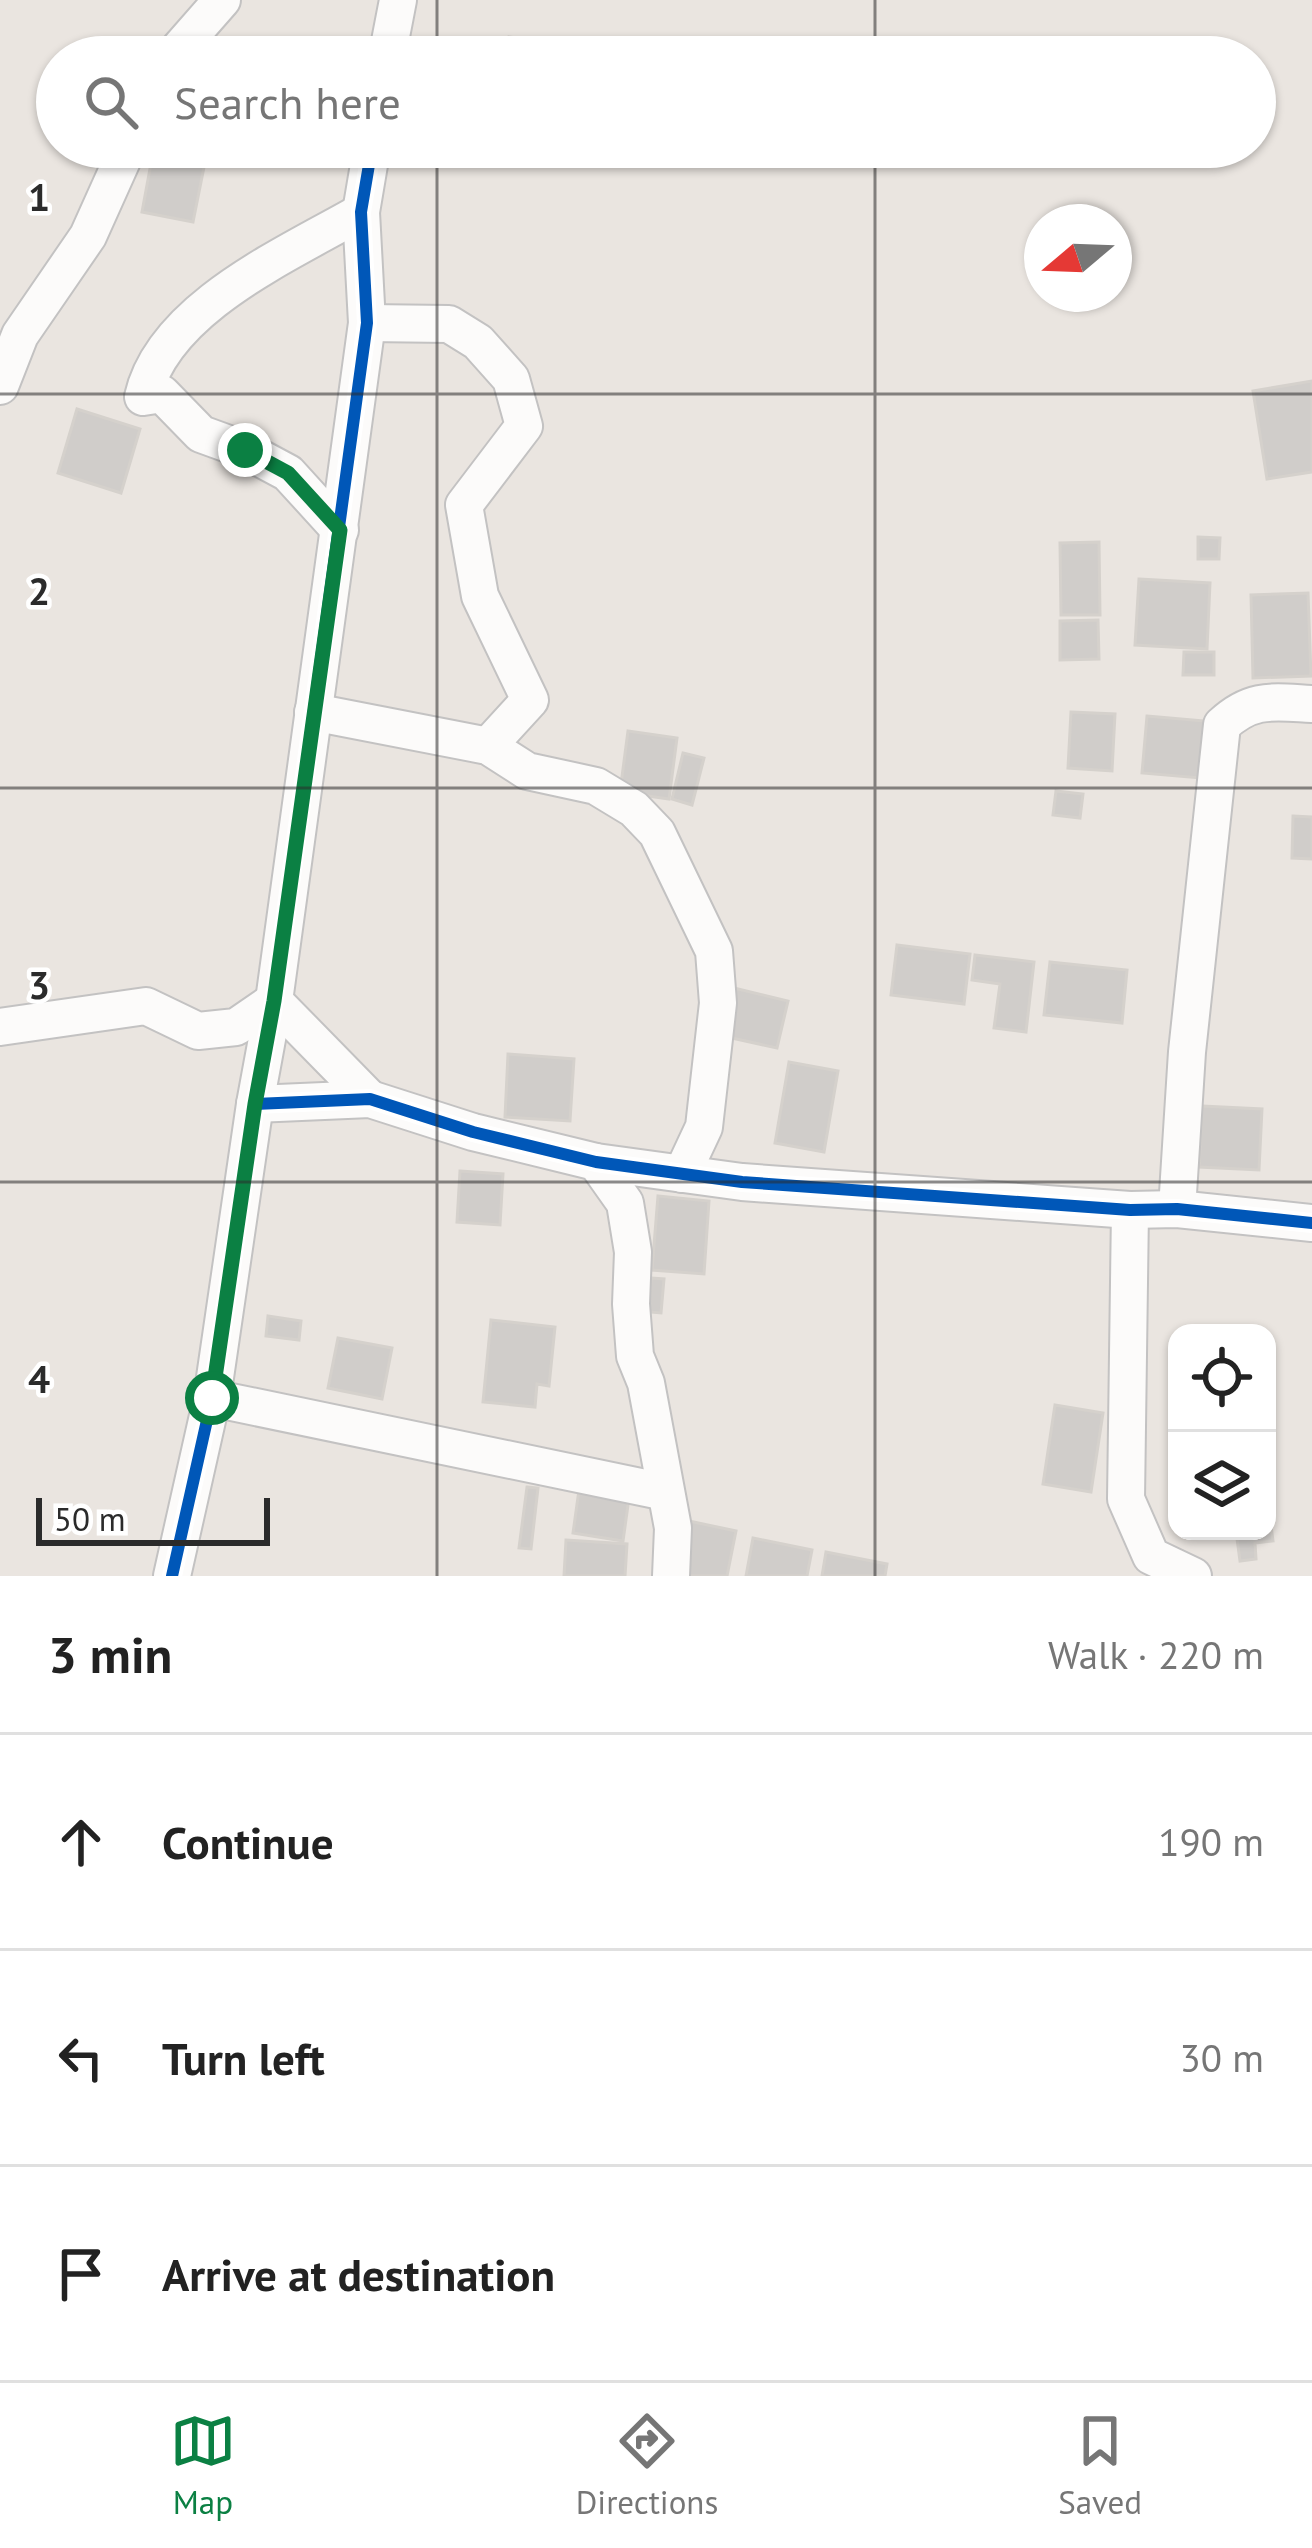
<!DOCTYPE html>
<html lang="en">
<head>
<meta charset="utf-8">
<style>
  :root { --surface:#fff; --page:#f2f2f2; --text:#222; --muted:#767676; --line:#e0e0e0; --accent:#0b8043 }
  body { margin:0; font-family:"PT Sans",sans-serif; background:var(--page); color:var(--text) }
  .controls { position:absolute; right:36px; bottom:36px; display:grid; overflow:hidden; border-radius:24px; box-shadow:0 3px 9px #0004 }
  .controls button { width:108px; height:108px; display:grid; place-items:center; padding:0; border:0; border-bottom:3px solid var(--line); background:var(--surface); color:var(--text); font:60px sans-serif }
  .compass { position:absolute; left:1024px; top:204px; width:108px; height:108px; border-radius:50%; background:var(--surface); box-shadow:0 3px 9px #0004; rotate:251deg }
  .scale { position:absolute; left:36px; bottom:30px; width:234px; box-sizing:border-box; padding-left:12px; border:6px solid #2b2b2b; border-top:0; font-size:33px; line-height:42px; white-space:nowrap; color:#2b2b2b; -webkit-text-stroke:9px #fff; paint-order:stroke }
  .stop { position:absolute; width:36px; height:36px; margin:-27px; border:9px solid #0b8043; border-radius:50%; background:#fff }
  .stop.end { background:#0b8043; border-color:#fff; box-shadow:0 3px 12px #0008 }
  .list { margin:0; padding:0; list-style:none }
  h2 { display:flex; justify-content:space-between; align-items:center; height:156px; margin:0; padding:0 48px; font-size:51px }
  h2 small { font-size:39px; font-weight:400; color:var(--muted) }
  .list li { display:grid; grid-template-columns:78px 1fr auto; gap:36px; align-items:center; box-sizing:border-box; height:216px; padding:0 48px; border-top:3px solid var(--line) }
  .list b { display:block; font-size:45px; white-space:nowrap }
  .list em { font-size:39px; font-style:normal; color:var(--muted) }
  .icon { flex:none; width:66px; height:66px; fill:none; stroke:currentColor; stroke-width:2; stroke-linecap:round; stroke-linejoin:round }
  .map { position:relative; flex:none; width:1312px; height:1576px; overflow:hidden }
  .search { position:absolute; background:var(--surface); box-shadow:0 3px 9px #0004; left:36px; right:36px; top:36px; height:132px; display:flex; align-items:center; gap:30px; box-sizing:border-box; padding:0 42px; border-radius:66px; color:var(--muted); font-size:45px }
  .sheet { height:804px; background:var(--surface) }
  nav { display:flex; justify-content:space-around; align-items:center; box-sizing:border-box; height:168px; border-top:3px solid var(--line); background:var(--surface); font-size:33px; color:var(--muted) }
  nav a { display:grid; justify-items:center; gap:6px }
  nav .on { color:var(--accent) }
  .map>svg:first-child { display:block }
</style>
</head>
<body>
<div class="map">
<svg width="1312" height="1576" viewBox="0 0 1312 1576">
  <rect width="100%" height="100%" fill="#eae5e0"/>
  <g fill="#d0cdca" stroke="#d5d1cc" stroke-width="3">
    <path d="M509 37 579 46 577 57H506Z"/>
    <path d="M154 147 207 152 193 222 142 212Z"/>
    <path d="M1312 381V472L1267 479 1253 391Z"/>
    <path d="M77 409 140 429 121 493 58 473Z"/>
    <path d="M1198 537 1220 538 1219 559H1198Z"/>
    <path d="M1099 542 1100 615H1061L1060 543Z"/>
    <path d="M1139 579 1210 583 1207 649 1135 645Z"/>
    <path d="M1308 593 1311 676 1253 678 1251 595Z"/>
    <path d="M1098 620 1099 659 1060 660V621Z"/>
    <path d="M1184 652H1214V675H1183Z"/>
    <path d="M1071 712 1115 714 1112 771 1068 768Z"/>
    <path d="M1147 716 1205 721 1200 778 1142 773Z"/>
    <path d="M628 731 677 738 669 799 620 792Z"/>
    <path d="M683 753 704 758 692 805 672 799Z"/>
    <path d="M1056 791 1083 794 1080 818 1053 815Z"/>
    <path d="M1293 816 1312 817V859L1292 858Z"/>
    <path d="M897 945 970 954 964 1004 891 995Z"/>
    <path d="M975 955 1034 962 1026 1032 994 1028 1000 984 972 980Z"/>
    <path d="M1050 962 1127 970 1122 1023 1044 1015Z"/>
    <path d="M734 988 788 1001 777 1048 723 1036Z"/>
    <path d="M508 1054 574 1059 570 1121 505 1117Z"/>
    <path d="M789 1062 838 1071 824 1152 775 1143Z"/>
    <path d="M1202 1106 1262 1109 1259 1170 1199 1167Z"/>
    <path d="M460 1171 503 1174 500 1225 457 1222Z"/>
    <path d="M658 1196 709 1201 704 1274 652 1270Z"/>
    <path d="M651 1278 664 1279 661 1313 649 1312Z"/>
    <path d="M268 1316 301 1321 299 1340 266 1336Z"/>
    <path d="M491 1320 555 1327 549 1386 537 1384 535 1407 483 1402Z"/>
    <path d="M338 1338 392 1348 382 1399 328 1388Z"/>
    <path d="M1055 1405 1103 1413 1091 1492 1043 1484Z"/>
    <path d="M527 1487 538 1488 531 1549 519 1548Z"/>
    <path d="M579 1490 629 1498 623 1541 573 1533Z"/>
    <path d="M1267 1495 1273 1541 1255 1543 1256 1559 1240 1561 1236 1531H1267Z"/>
    <path d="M689 1521 736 1531 727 1576H678Z"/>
    <path d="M753 1538 812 1550 807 1576H746Z"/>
    <path d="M566 1540 627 1544 625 1576H564Z"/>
    <path d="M826 1552 887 1564 885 1576H822Z"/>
  </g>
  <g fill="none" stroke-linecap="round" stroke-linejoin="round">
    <defs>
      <g id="street">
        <path d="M172 57 222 0"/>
        <path d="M387 57 398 0"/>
        <path d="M367 323 449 324 478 342 511 379 524 426 464 505 480 596 530 700 488 746"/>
        <path d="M0 386 20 335 88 236 128 147"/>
        <path d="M340 530 288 473 245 450 201 434 162 394 143 397C163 308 288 254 361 212"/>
        <path d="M313 712 488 746 527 771 596 786 634 809 657 833 714 951 718 1003 704 1127 682 1174"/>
        <path d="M0 1027 146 1006 198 1031 236 1027 274 1001 370 1099"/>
        <path d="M255 1104 370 1099 473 1132 596 1162 742 1182 1130 1210 1177 1209 1312 1223"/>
        <path d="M596 1162 625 1203 633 1252 631 1304 635 1356 646 1383 673 1528 671 1576"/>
        <path d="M1177 1209 1187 1052 1222 725C1252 697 1273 702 1312 704"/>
        <path d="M1130 1210 1126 1499 1151 1556 1193 1576"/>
        <path d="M212 1398 665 1492"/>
        <path d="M172 1576 212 1398 255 1104 274 1001 367 323 361 212 372 147"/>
      </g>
    </defs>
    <use href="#street" stroke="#c3c2c2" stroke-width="40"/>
    <use href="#street" stroke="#fcfbfa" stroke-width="36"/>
    <defs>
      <g id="cycleway">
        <path d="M255 1104 370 1099 473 1132 596 1162 742 1182 1130 1210 1177 1209 1312 1223"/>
        <path d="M172 1576 212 1398 255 1104 274 1001 367 323 361 212 372 147"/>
      </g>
    </defs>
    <use href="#cycleway" stroke="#fff" stroke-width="20"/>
    <use href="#cycleway" stroke="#0057b8" stroke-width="12"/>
  </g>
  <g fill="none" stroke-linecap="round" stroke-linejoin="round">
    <path stroke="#0b8043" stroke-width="15" d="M212 1398 255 1104 274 1001 340 530 288 473 245 450"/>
  </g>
  <path fill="none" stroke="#2b2b2b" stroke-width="3" stroke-opacity="0.55" d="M437 0V57M875 0V57M437 147V1576M875 147V1576M0 394H1312M0 788H1312M0 1182H1312"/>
  <g font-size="39" text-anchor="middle" font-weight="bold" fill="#2b2b2b" stroke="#fff" stroke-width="9" stroke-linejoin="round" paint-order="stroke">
    <text x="39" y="211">1</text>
    <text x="39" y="605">2</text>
    <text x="39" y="999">3</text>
    <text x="39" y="1393">4</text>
  </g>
</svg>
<div class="controls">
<button><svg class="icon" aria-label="locate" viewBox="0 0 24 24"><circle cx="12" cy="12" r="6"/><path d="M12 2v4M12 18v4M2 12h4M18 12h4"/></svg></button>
<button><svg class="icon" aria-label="layers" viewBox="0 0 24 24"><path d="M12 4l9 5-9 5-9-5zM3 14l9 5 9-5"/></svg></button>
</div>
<svg class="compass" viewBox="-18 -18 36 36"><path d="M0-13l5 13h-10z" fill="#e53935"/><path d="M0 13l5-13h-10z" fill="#767676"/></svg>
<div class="scale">50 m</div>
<div class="stop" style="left:212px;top:1398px"></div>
<div class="stop end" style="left:245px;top:450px"></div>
<div class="search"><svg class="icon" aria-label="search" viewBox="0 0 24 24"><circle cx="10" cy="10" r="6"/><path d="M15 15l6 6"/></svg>Search here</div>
</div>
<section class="sheet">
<h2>3 min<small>Walk · 220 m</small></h2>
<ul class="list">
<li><svg class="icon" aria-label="ahead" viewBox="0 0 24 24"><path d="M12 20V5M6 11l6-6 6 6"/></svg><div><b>Continue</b></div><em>190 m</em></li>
<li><svg class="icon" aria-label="left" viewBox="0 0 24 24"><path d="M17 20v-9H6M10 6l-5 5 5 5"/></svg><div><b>Turn left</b></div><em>30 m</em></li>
<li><svg class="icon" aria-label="arrive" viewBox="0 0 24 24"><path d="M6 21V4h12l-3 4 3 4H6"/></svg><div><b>Arrive at destination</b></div></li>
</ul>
</section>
<nav>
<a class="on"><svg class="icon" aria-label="map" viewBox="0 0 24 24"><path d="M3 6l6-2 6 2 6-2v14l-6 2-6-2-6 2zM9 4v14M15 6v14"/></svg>Map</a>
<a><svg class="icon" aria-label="directions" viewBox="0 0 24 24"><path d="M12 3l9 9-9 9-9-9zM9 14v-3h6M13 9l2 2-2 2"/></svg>Directions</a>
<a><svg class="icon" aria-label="saved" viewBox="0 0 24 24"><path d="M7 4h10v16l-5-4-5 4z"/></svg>Saved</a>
</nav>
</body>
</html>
